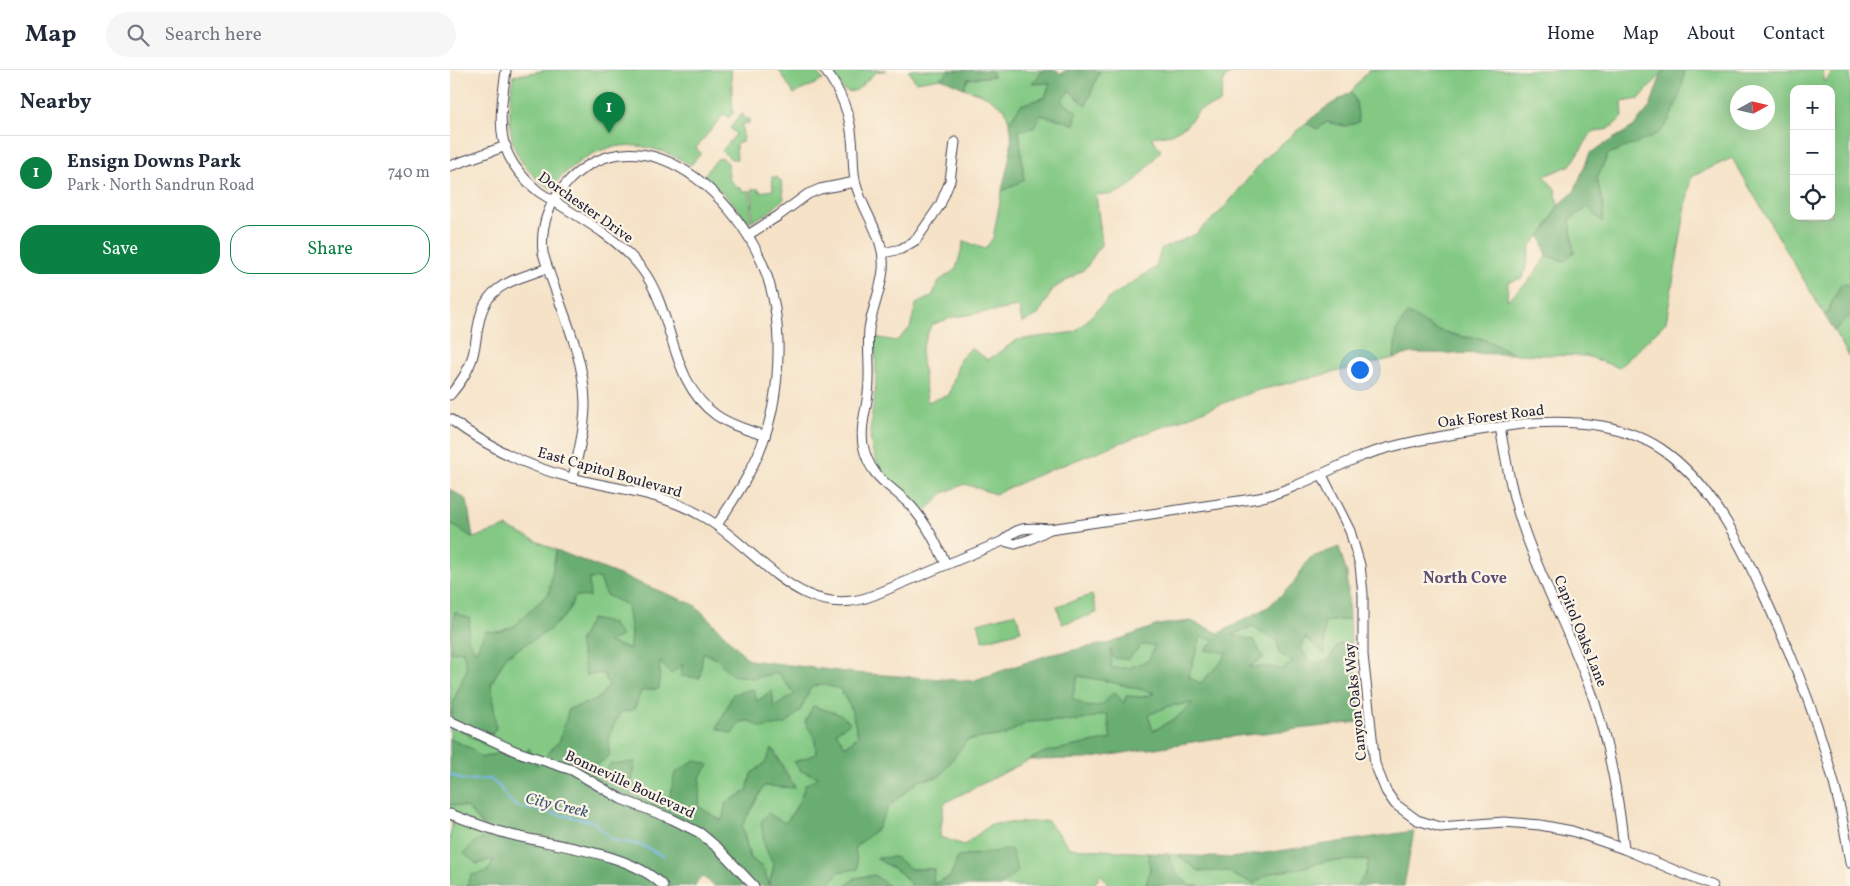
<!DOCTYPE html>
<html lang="en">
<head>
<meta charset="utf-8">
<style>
  :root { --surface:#fff; --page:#f6f6f7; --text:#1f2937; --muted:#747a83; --line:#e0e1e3; --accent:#0b8043 }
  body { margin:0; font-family:Vollkorn,serif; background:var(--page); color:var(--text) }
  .controls { position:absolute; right:15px; top:15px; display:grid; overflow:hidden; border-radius:10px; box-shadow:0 5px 20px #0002 }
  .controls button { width:45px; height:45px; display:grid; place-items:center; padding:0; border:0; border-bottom:1px solid var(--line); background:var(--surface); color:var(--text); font:25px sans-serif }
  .compass { position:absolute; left:1280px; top:15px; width:45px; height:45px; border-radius:50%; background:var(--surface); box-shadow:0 5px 20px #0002; rotate:82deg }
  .you { position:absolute; left:909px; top:299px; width:18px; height:18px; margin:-12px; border:4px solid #fff; border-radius:50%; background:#1a73e8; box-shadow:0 0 0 8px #1a73e833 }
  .badge { display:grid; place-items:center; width:32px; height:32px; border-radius:50%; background:var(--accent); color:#fff; font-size:16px; font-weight:700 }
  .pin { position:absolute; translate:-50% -41px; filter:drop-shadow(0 1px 2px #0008) }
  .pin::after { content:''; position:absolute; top:26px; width:18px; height:15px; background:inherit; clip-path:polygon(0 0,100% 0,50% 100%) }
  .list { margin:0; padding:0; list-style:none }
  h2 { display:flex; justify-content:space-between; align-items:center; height:65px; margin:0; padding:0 20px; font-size:21px }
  h2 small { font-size:16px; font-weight:400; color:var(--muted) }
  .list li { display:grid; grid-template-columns:32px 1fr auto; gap:15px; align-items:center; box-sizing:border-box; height:75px; padding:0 20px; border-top:1px solid var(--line) }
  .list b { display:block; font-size:19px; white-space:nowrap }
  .list p { margin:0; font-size:16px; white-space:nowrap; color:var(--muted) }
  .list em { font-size:16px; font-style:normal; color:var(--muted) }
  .actions { display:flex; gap:10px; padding:15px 20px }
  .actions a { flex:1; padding:11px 0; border:1px solid var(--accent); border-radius:20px; text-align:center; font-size:18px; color:var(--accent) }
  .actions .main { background:var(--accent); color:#fff }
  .icon { flex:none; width:28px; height:28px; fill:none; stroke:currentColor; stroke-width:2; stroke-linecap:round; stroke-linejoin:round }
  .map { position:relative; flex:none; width:1400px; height:816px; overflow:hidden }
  header { display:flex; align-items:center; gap:30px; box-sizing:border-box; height:70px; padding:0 25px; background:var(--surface); border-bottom:1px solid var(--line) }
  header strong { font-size:24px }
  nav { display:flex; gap:28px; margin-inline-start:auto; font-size:18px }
  .search { width:350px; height:45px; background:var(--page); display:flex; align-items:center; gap:12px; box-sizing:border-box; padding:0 18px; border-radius:28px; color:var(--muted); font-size:19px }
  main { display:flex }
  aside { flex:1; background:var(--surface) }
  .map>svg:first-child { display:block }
</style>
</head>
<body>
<header>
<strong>Map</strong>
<div class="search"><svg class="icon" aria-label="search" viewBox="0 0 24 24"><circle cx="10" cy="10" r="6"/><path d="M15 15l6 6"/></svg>Search here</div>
<nav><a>Home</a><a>Map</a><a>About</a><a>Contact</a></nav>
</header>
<main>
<aside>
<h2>Nearby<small></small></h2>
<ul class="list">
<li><span class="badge">1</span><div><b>Ensign Downs Park</b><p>Park · North Sandrun Road</p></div><em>740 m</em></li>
</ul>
<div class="actions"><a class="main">Save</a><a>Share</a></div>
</aside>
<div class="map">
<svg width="1400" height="816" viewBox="0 0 1400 816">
  <rect width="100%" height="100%" fill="#fcf5e5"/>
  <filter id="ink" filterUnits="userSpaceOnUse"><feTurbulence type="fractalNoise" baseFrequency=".02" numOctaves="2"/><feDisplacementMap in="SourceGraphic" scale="10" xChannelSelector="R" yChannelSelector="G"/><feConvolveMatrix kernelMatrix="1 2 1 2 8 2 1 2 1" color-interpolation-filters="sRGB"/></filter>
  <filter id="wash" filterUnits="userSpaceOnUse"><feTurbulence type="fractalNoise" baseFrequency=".0096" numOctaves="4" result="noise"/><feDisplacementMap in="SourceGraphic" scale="20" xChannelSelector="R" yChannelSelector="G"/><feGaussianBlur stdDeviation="1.12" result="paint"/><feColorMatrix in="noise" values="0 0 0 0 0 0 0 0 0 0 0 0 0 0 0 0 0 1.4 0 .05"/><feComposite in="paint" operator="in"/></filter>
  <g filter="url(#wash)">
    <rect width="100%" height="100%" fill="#f5e2c7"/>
    <g fill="#83c984" stroke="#527660" fill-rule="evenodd">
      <path d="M97 0H281L283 43 279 48 274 44 246 78 251 83 241 95C188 64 143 69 102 117L99 118C54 87 57 54 63 6Z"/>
      <path d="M329 0H365L373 10 344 24Z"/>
      <path d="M379 0H437L426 2 407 20 399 22 394 20Z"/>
      <path d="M458 0H502L491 8 466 12Z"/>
      <path d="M541 0H594L588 5 600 13 595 27 571 35 559 52 555 39 536 26 514 18 518 9 543 6Z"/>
      <path d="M650 0H784L774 9 770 33 749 40 736 56 721 64 701 67 711 80C694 101 676 131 646 124L652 173 636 198 603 219 588 245 572 253 569 237 504 247 481 255 471 281 477 332 499 325 510 289 521 278 538 290 567 270 625 262 659 228 706 197 711 179 746 164 774 138 815 88 856 53 867 58 876 52 896 56 906 32 901 22 919 0H1215L1189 29 1172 32 1173 47 1159 59 1142 62 1121 95 1094 106 1105 119 1108 136 1096 159 1081 175 1073 208 1058 212 1057 230 1078 212 1097 186 1114 191 1124 182 1120 150 1138 136 1151 151 1154 141 1147 109 1158 84 1211 61 1234 6V0H1372L1375 12 1384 0H1400V215L1391 214 1375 246 1282 88 1241 107 1216 252 1169 298 1137 286 1065 284 1031 268 1012 267 985 259 958 243 946 261 944 288 805 321 595 402 545 424 515 414 493 423 474 443C463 427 445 418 433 402 410 370 425 344 426 310 426 296 425 282 425 267L446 271 460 258 466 234 482 226 489 211 506 199 514 171 535 179 543 168 552 121 574 109 569 60 590 45 612 50 611 31 619 20 635 35ZM1344 19H1381V146H1344ZM1288 22H1318V52H1288Z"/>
      <path d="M291 44H293L294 49H299V53L292 54 293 71 286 74 287 89H281L272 81 286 64 280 58Z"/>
      <path d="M272 88 278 93 279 109 288 118H291L292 121H300L301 152 298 151 281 131 254 105 267 89Z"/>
      <path d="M322 107H327L331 111 334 129 319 142 303 151 302 119H309L310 122 323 120Z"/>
      <path d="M1400 245V288L1384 261Z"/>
      <path d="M0 453 23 468 56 457 106 480 99 523 64 556 49 562H35L26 582 18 569 3 557 0 560Z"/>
      <path d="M150 508 156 525 177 535 181 562 180 579 157 572 162 553 136 605 153 603 159 615 147 630 119 639 110 670 87 696 79 678 72 692 53 682 31 688 22 679 0 669V654L35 675 46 658 41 614 56 586 98 561 117 544 125 526 139 509Z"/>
      <path d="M642 525 647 543 612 554 607 536Z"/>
      <path d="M566 543 571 561 533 571 528 553Z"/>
      <path d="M899 549 901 572 889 574 878 591 861 592 851 579 854 567 874 583V552Z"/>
      <path d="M802 556 827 571 843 592 831 600 821 597H798L813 588 804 570 781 566Z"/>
      <path d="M751 567 766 570 756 580 777 582 769 595 750 613 738 607Z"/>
      <path d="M660 573 706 574 699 590 679 598H661Z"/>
      <path d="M13 581 17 599 4 630 0 650V582Z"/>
      <path d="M253 582 266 589 283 605 304 608 328 603 345 624 324 637 307 631 303 619 282 663 290 652 350 641 361 617 372 614 390 619 401 638 408 666 395 677 386 662 400 652H355L365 668 366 684 344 692 370 707 355 716C348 741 331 758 315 777L324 795 319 816 314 799 300 787 292 756 314 716 345 717 323 679 315 693 301 704 297 721 276 733 272 751 249 737 250 707 258 695 218 734 201 729 182 713 149 712 137 691 148 694 159 686V666L170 642 184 640 191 621 210 592 234 594 249 608Z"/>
      <path d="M628 606 657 611 706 623 692 627 676 626 674 633 638 637 622 628Z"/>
      <path d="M744 633 726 648 703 661 698 645 719 636Z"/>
      <path d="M657 643 661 669 595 682 494 733 490 767 514 775 541 754 598 751 620 778 698 783 700 800 696 816H659L651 804 643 816H550L568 801 537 782 508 787 500 807 483 814 484 799H461L427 789 451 803 462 816H439L424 805 405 808 396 816H378L405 777 427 759 439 736 470 710 489 707 517 670 555 665 578 652 632 650Z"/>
      <path d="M0 734 18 738 26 749 43 766 14 783 27 794 44 788 38 801 17 816H20H0V766L3 751H0Z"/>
      <path d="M718 784 728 785 749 801H778L787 807 804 813 821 803 847 799 876 791 919 790 915 805 907 816H740L725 801Z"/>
    </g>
    <g fill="#6aad72" stroke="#466856" fill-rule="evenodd">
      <path d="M502 0H541L543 6 518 9 514 18 491 8Z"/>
      <path d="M594 0H607L611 4 616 0H650L636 36 620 20 611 31 627 42 624 55 612 50 590 45 584 58 569 60 574 110 552 121C556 99 566 73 559 52L571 35 595 27 600 13 582 14Z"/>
      <path d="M1215 0H1234C1235 15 1222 50 1211 61 1205 67 1168 80 1158 84L1147 109 1154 141 1152 152 1138 137 1120 150 1124 182 1115 191 1097 186 1090 165 1096 159 1108 136 1124 122 1140 83 1183 57 1200 37 1211 5Z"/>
      <path d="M901 22 906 32 909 52 896 56 877 52 867 59 856 53 875 38Z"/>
      <path d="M1391 214 1400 215V245L1384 261 1375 246Z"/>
      <path d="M958 243 985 259 1012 267 1031 268 1065 284 962 283 944 288 946 261Z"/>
      <path d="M0 419 17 430 23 468 0 453Z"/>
      <path d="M889 477 897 504 899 549 874 552 875 584 855 567 851 579 861 592 878 591 889 574 901 572 906 601 910 652 761 669 636 689 579 690 595 682 661 669 657 644 632 650 578 652 555 665 517 670 489 707 470 710 439 736 427 759 405 777 408 799 388 802 378 816H264L259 811 252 807 247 811 245 816H17L21 805 38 801 44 789 27 794 14 784 24 772 42 766 18 738 0 734V669L22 679 31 688 53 682 72 691 79 678 87 696 110 670 119 639 147 630 159 615 153 603 136 605 129 572 141 549 162 553 171 566 158 572 180 579 181 562 177 535 156 525 150 508 139 509 140 527 125 526 117 544 98 561 56 586 41 614 46 658 35 675 0 654 4 630 17 599 13 581 0 582V560L3 557 4 542 20 549 18 569 26 582 35 561 49 562 64 556 99 523 106 480 245 535 299 590 404 603 522 611 598 585 660 573 708 555 741 551 769 563 818 537 842 515 860 488ZM802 556 827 571 829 583 843 592 831 600 821 597H799L813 588 804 570 782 565ZM751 567 765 570 755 580 777 583 769 595 750 613 738 607ZM692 575H705L699 590 679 598H661V579L663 588 678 589ZM253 582 266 589 282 605 304 608 328 603 345 624 324 637 322 621 307 631 303 619 283 624 267 658 282 664 290 652 299 651 312 658 336 654 350 641 361 617 372 614 390 619 401 638 408 666 396 677 386 662 400 653 392 645 363 636 355 652 365 668 366 684 344 692 351 701 369 707 355 715C351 730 345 742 335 753L318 743 311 752 315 777 324 795 319 815 314 799 299 787 292 756 314 716 345 718 337 706 322 678 315 693 301 704 297 721 276 733 272 751 249 737 250 707 259 695 245 690 225 703 218 734 201 729 182 713 185 692 160 694 149 712 137 691 148 694 159 686V666L170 642 184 640 191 621 209 619 210 592 221 604 233 594 230 606 250 608ZM628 606 657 611 705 623 692 627 676 626 674 633 664 622 652 635 638 637 622 628ZM743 633 726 648 703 661 698 645 719 636Z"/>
      <path d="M964 761 954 816H907L915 805 919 790 876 791 847 799 821 803 804 813 787 807 778 801H749L728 785 781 788Z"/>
      <path d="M561 779 568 801 550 816H462L451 803 426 788 445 787 461 799H484L483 814 500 807 508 787Z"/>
      <path d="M698 783 718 784 725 801 740 816H749H696L700 800Z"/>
      <path d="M424 805 439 816H396L405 808Z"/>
    </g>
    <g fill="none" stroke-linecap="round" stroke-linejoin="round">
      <path stroke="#73b5e8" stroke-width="2" d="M0 704 10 709 16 710 40 709 49 716 59 730 66 736 141 751 145 753 162 770 191 775 213 786"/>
    </g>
  </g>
  <g filter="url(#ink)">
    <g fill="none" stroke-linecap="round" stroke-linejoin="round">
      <defs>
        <g id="minor">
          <path d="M56 0C49 54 43 84 89 122 123 144 167 166 192 199 225 243 219 312 266 345 281 356 299 360 315 366"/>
          <path d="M375 0C390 20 400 44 402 69 404 84 402 100 406 115 414 144 436 168 433 200 431 220 422 239 419 259 417 280 421 302 418 323 416 341 410 357 413 375 420 409 440 414 461 436 477 454 486 473 496 494"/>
          <path d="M0 96 56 76"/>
          <path d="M298 165 328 146 358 124 370 119 405 112"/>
          <path d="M433 183 451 179 466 170 490 135 500 111 505 72"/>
          <path d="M0 325C10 313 19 301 23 285 29 262 26 235 48 219 62 208 81 205 97 198"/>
          <path d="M0 349C36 376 78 397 122 408 169 420 209 421 252 446 309 478 350 555 424 525L553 471C569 455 579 458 600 459L809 428C846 419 877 400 912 386 948 373 986 367 1024 361 1043 358 1062 355 1081 353 1128 350 1178 354 1217 383 1265 419 1293 479 1317 532 1356 616 1387 701 1400 793"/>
          <path d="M1050 357C1056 390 1061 422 1072 454 1092 514 1124 569 1144 630 1159 677 1169 729 1174 779"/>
          <path d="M872 405 900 461 910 495 913 524V585L925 694 936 721 945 734 967 750 990 757 1054 752 1090 755 1122 761 1174 779 1262 816"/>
          <path d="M123 408C128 383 135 359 135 333 134 281 107 232 93 183 90 156 98 134 116 114 128 100 143 91 160 86 221 71 278 128 304 176 320 205 327 238 328 271 329 317 321 363 299 403 290 421 278 438 267 455"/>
          <path d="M553 471 565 474 581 469 600 459"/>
          <path d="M0 651 65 681 122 700 171 729 222 749 250 763 269 779 304 816"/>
          <path d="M0 744C19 751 39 759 58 764 103 776 181 782 213 816"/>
        </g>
      </defs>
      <use href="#minor" stroke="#423f50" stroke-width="11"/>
      <use href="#minor" stroke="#fff" stroke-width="9"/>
    </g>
  </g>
  <g text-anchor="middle" stroke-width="4.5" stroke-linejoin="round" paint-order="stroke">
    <g font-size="15" fill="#22223b" stroke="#fcf5e5">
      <text transform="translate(136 137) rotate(35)" y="5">Dorchester Drive</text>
      <text transform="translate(1041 346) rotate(-7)" y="5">Oak Forest Road</text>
      <text transform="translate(160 402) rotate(16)" y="5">East Capitol Boulevard</text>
      <text transform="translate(1131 561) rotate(68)" y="5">Capitol Oaks Lane</text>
      <text transform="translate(905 632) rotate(-96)" y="5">Canyon Oaks Way</text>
      <text transform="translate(180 714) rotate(25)" y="5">Bonneville Boulevard</text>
    </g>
    <g font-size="16" font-weight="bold" fill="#5e4d73" stroke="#fcf5e5">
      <text x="1015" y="513">North Cove</text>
    </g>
    <g font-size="16" font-style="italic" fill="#3e5578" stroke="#fcf5e5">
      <text transform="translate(107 734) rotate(13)" y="6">City Creek</text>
    </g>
  </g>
</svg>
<div class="controls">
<button>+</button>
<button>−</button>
<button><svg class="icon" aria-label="locate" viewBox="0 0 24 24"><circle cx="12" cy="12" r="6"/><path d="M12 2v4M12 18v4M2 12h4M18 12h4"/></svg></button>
</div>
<svg class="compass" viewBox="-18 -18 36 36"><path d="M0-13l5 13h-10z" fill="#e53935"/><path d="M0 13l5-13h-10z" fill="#747a83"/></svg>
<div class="you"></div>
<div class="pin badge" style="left:159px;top:63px">1</div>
</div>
</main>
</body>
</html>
